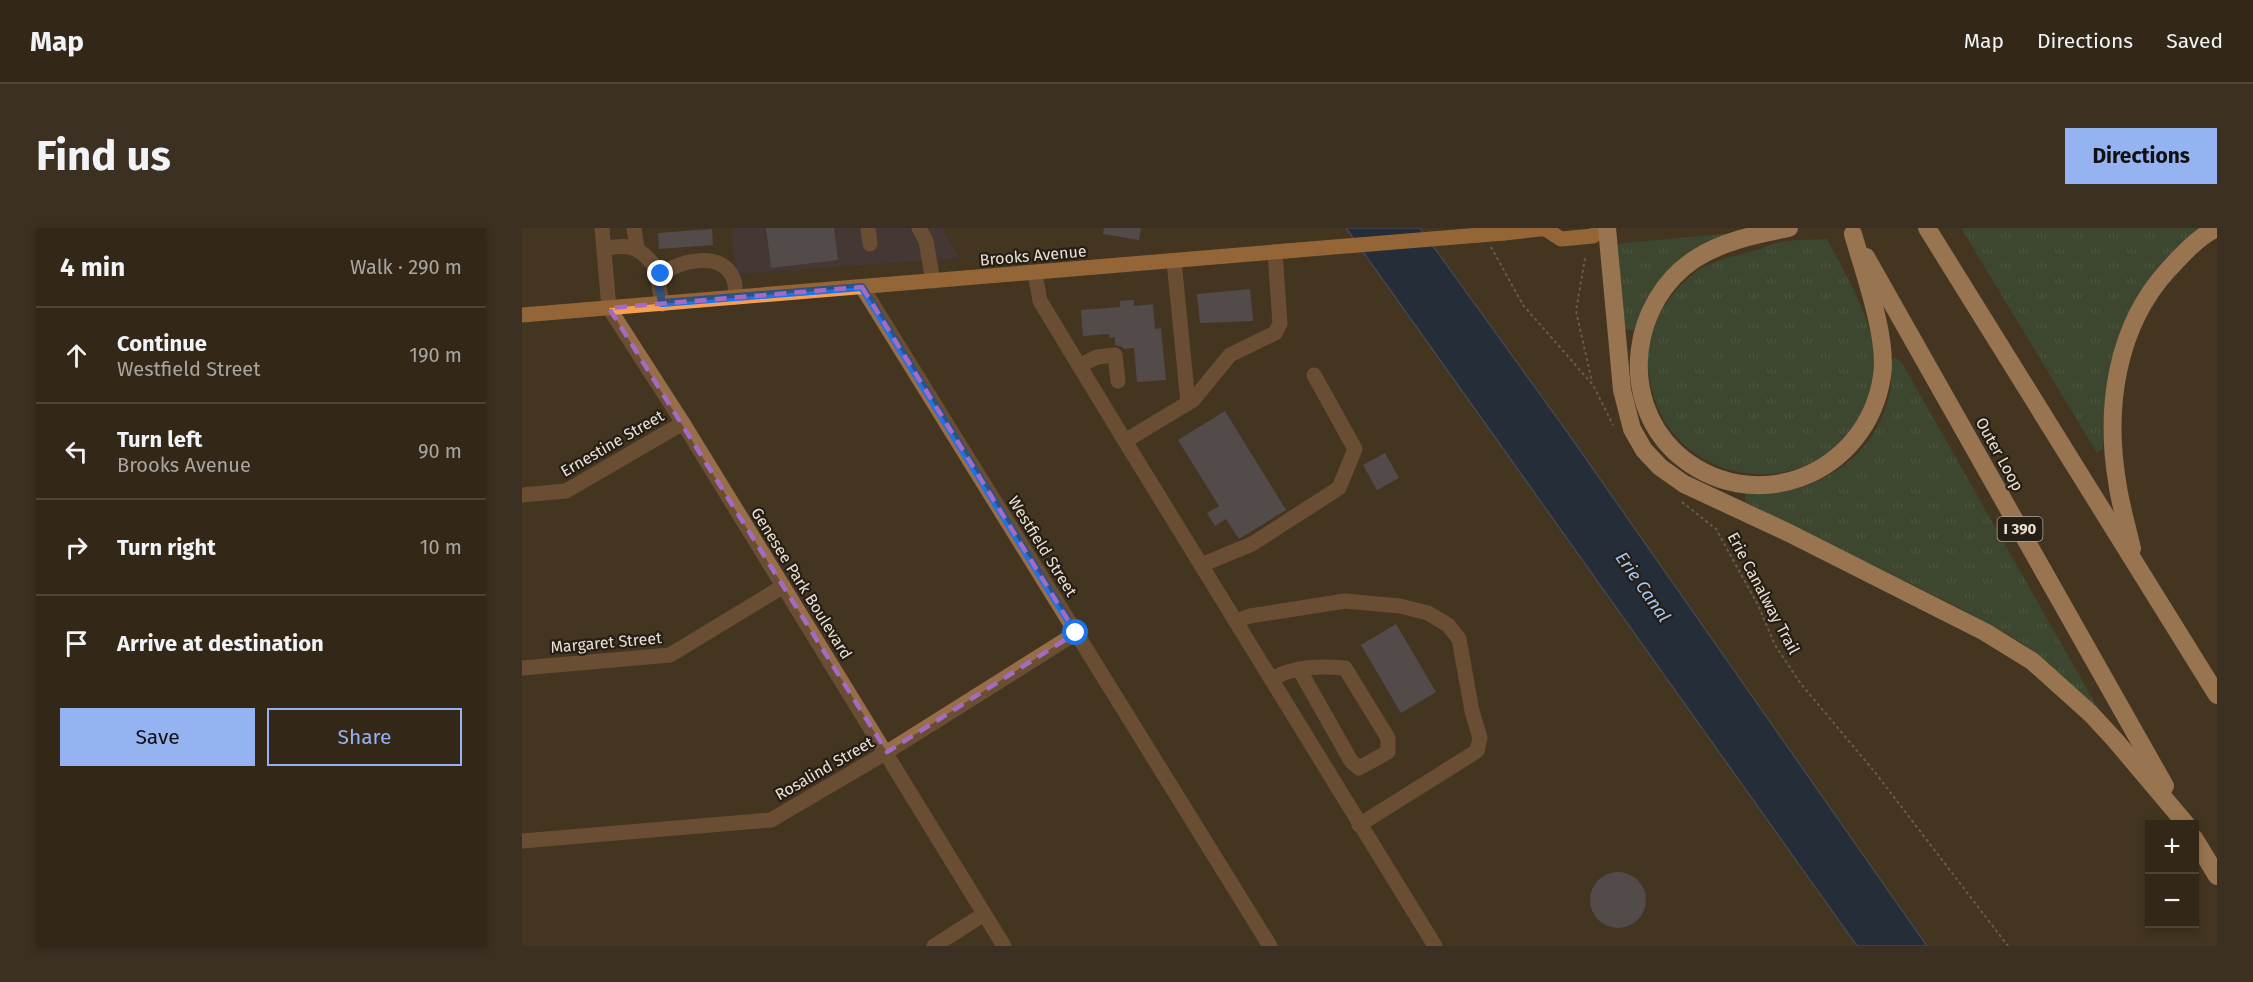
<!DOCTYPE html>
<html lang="en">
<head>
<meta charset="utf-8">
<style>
  :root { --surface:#332818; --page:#3b3021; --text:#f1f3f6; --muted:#a9a6a2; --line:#4e4437; --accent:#95b2f1 }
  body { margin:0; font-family:"Fira Sans",sans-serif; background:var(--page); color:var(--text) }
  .controls { position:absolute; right:18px; bottom:18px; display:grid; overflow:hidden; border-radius:0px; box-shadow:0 3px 9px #0003 }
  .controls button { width:54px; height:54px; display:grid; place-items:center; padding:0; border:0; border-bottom:2px solid var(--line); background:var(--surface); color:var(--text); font:30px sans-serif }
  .stop { position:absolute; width:18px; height:18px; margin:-14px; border:4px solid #1a73e8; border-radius:50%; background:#fff }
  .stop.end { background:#1a73e8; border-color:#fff; box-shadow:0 2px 6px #0008 }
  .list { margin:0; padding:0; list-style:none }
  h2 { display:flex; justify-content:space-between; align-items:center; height:78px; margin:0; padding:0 24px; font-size:26px }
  h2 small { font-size:20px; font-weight:400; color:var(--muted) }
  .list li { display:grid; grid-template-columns:39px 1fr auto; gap:18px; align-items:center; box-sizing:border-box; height:96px; padding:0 24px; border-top:2px solid var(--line) }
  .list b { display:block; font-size:22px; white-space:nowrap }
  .list p { margin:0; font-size:20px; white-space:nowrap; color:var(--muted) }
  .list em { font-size:20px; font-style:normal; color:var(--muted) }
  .actions { display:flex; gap:12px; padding:18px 24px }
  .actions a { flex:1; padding:14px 0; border:2px solid var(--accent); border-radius:0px; text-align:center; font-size:21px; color:var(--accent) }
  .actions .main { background:var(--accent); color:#111 }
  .icon { flex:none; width:33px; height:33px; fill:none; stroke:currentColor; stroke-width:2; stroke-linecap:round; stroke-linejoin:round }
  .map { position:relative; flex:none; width:1695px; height:718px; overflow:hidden; border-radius:0px }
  header { display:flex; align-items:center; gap:36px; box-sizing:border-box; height:84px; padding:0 30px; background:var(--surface); border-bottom:2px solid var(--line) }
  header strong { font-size:28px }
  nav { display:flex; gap:33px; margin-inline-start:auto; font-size:21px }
  .intro { display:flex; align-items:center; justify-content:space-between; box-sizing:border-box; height:144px; padding:0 36px }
  h1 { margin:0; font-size:42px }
  .button { padding:15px 27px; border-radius:0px; background:var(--accent); color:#111; font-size:21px; font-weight:700 }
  main { display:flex; gap:36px; padding:0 36px }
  aside { flex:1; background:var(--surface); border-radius:0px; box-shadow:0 3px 9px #0003 }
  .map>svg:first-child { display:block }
</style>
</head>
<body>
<header>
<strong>Map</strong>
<nav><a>Map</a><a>Directions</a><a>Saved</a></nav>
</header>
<div class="intro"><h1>Find us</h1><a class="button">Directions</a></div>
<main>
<aside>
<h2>4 min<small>Walk · 290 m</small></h2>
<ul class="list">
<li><svg class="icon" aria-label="ahead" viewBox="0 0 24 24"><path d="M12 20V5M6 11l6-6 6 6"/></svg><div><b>Continue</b><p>Westfield Street</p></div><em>190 m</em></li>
<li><svg class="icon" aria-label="left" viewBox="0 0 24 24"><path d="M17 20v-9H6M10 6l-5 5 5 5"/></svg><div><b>Turn left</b><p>Brooks Avenue</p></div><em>90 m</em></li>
<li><svg class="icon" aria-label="right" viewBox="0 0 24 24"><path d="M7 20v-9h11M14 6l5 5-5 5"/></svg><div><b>Turn right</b></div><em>10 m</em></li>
<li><svg class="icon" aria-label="arrive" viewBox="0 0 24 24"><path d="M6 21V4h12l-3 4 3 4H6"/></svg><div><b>Arrive at destination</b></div></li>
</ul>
<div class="actions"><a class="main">Save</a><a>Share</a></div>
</aside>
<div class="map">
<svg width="1695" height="718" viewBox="0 0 1695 718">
  <defs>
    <pattern id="grass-tufts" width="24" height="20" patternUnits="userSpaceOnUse" patternTransform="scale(1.5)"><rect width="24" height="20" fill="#375d41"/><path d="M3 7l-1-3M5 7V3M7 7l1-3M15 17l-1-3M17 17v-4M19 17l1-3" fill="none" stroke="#54745c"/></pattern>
  </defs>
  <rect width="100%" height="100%" fill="#443520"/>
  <path fill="#473a49" d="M209 0H420L438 30 214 46Z"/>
  <g fill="url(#grass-tufts)">
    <path d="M1439 0H1686L1661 19 1586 152 1581 197V221L1575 225Z"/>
    <path d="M1203 6 1205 9C1155 34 1127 44 1114 103L1102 101 1094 22 1096 17 1102 15Z"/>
    <path d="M1305 11C1321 42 1340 73 1349 106 1355 129 1353 146 1346 168 1313 277 1155 270 1129 159 1124 136 1124 109 1136 88 1147 71 1160 52 1178 41 1196 31 1218 27 1238 21 1244 19 1249 16 1255 15 1271 11 1289 12 1305 11Z"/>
    <path d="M1373 130 1379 133 1578 484 1500 415 1434 378 1223 274V265C1300 273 1376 215 1369 133Z"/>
  </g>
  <path fill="#002458" stroke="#465c7d" stroke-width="1.5" d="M824 0H898L1046 205 1405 718H1335Z"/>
  <g fill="#67647d">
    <path d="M244 0H312L316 32 249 40Z"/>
    <path d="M582 0H619L617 12 581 6Z"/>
    <path d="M190 1 191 17 137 21 136 5Z"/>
    <path d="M728 61 731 93 678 95 675 66Z"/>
    <path d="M612 72V78L631 76 633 101 639 100 644 152 615 154 612 120 602 121 601 119 593 117V109L588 110 587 106 561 108 559 82 598 79V73Z"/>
    <path d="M703 183 764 282 717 311 704 291 693 298 685 285 697 278 656 212Z"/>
    <path d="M863 225 877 250 855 262 841 237Z"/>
    <path d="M874 396 914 464 879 485 839 417Z"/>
    <circle cx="1096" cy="672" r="28"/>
  </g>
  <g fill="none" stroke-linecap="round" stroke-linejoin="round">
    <g stroke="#968a79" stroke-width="2" stroke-dasharray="3 3" stroke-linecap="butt">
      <path d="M969 19 1001 77 1071 157 1091 197"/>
      <path d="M1063 30 1054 83 1070 154"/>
      <path d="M1160 274 1194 301 1236 377 1253 417 1279 456 1352 543 1486 718"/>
    </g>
    <g stroke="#986d4a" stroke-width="15">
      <path d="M80 0 87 80 161 195 482 718"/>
      <path d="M112 0 115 20"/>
      <path d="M346 0 348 16"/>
      <path d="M397 0 404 13 411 53"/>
      <path d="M82 21C112 13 121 23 139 46"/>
      <path d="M652 33 666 175"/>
      <path d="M513 45 518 73 603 213 671 172 708 127 753 105 758 96 753 24"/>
      <path d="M340 59 748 718"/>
      <path d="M140 76 136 52 139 46C157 33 200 22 211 50 214 55 213 64 214 69"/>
      <path d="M557 138 575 129 593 127 596 153"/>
      <path d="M603 213 913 718"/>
      <path d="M0 267 44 263 161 195"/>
      <path d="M679 337 730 316 817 260 833 221 792 147"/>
      <path d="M713 393 728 388 823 373 878 378 906 385 926 397 937 411 950 483 958 510 955 523 837 597"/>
      <path d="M0 440 148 427 260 359"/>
      <path d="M749 451C772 438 797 438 823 440L866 510V524L837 540 829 533 777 441"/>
      <path d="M0 613 249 592 365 524 554 405"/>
      <path d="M412 718 462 686"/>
    </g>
    <g stroke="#f69f52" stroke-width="15">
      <path d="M1025 2 1039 11 1071 8 1078 0"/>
      <path d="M982 5 1028 0"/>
      <path d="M0 87 764 23"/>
    </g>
    <g stroke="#ffc08d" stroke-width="18">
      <path d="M1085 0 1100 162 1110 201 1122 222 1138 239 1162 256 1267 305 1463 404 1510 433 1569 486 1593 512 1664 596"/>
      <path d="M1267 0C1235 6 1201 13 1173 31 1109 73 1096 170 1153 224 1229 293 1345 248 1360 148 1366 110 1342 45 1331 6"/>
      <path d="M1405 0 1695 467"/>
      <path d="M1344 29 1643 558"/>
      <path d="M1610 321C1605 298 1598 276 1595 253 1583 180 1594 99 1646 42 1660 27 1676 9 1695 0"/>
      <path d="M1672 610 1695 648"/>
    </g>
    <path stroke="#f69f52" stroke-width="15" d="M764 23 982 5"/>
  </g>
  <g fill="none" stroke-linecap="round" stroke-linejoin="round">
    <path stroke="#1a73e8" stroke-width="8" d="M139 46 136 52 140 75 340 59 554 405"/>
  </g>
  <path d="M0 0H1695V718H0ZM340 59 554 405 365 524 87 80Z" fill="#443520" fill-opacity=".55" fill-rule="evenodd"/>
  <path fill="none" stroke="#a26bc6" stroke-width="4.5" stroke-dasharray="12 8" stroke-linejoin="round" d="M340 59 554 405 365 524 87 80Z"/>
  <g text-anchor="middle" stroke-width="4.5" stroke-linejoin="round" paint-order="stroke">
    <rect fill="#251e14" stroke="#afa69a" stroke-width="1.5" x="1475.5" y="289" width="45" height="24" rx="4.5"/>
    <g font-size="15" font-weight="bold" fill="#eae0d3">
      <text x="1498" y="306">I 390</text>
    </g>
    <g font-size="16" fill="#eae0d3" stroke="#251e14">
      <text transform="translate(511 27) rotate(-5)" y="6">Brooks Avenue</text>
      <text transform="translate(90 215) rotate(-30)" y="6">Ernestine Street</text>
      <text transform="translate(1478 226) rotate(61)" y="6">Outer Loop</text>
      <text transform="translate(521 318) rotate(58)" y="6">Westfield Street</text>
      <text transform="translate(280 355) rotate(58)" y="6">Genesee Park Boulevard</text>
      <text transform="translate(1242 365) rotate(62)" y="6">Erie Canalway Trail</text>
      <text transform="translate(84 414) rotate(-5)" y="6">Margaret Street</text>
      <text transform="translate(302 540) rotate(-30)" y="6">Rosalind Street</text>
    </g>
    <g font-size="18" font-style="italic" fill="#a3c5f7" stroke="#251e14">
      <text transform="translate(1121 359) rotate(55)" y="6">Erie Canal</text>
    </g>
  </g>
</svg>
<div class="controls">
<button>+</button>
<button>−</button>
</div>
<div class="stop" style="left:554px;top:405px"></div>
<div class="stop end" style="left:139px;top:46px"></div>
</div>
</main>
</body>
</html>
